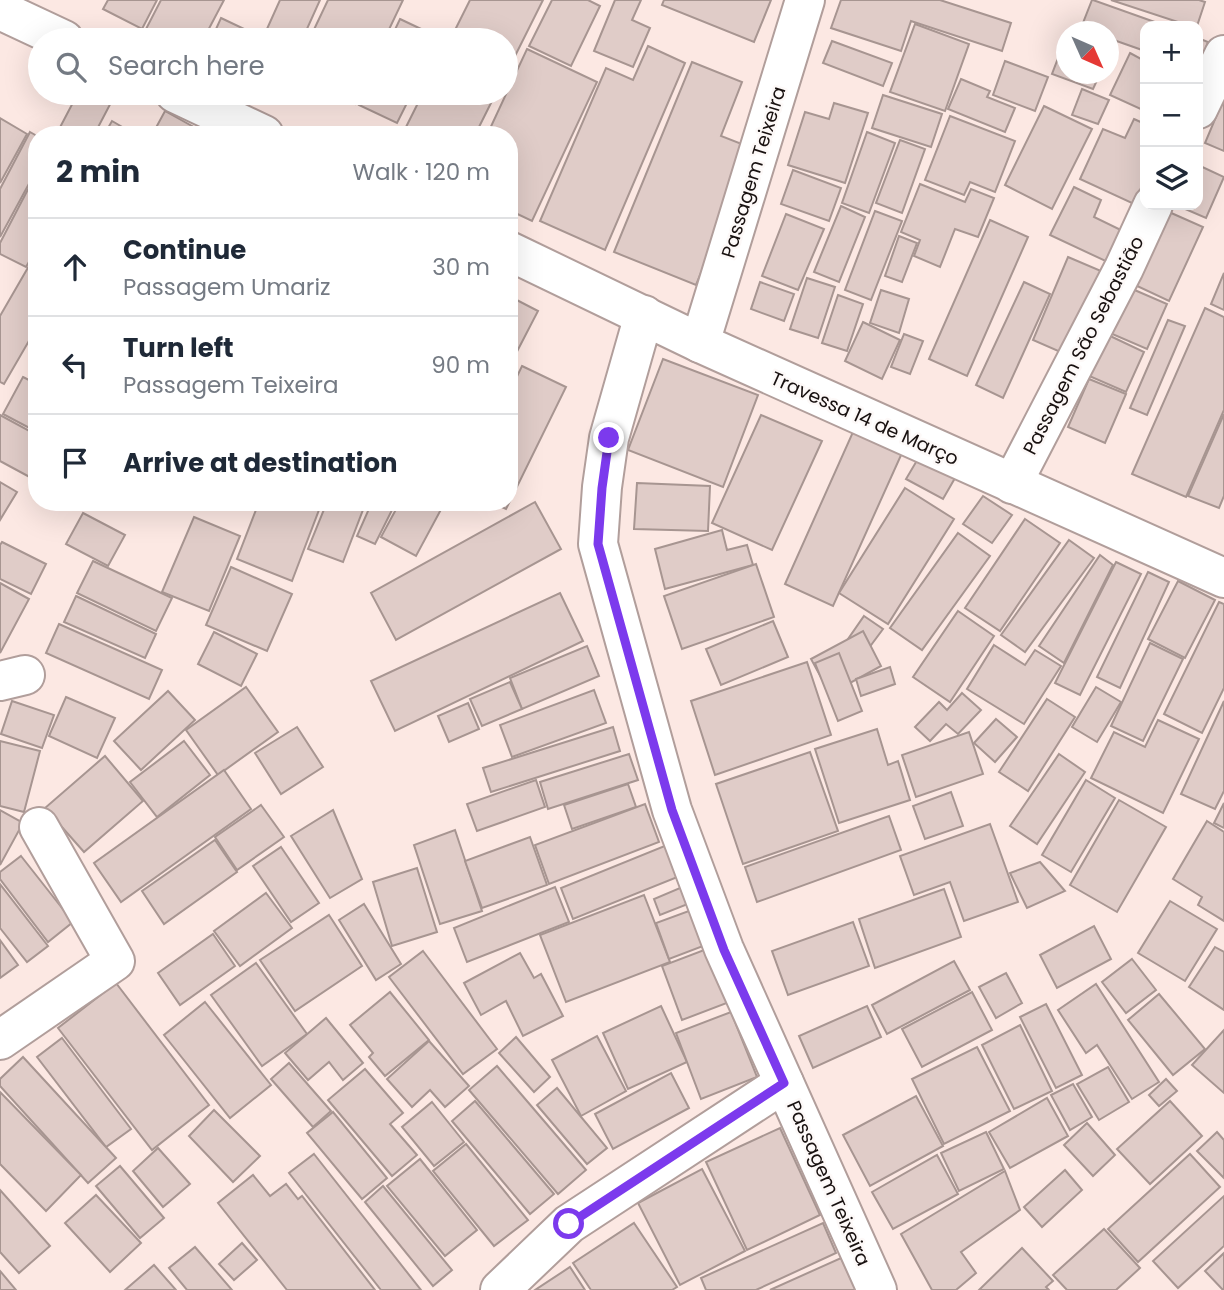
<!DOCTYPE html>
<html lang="en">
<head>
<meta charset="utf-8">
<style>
  :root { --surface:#fff; --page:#f2f2f3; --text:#1f2937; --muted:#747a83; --line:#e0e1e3 }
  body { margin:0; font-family:Poppins,sans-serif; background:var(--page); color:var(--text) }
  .controls { position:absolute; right:21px; top:21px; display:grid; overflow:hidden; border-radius:14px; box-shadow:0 7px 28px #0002 }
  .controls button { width:63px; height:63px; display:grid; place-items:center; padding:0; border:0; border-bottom:2px solid var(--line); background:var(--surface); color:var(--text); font:35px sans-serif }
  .compass { position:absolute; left:1056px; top:21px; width:63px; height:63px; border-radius:50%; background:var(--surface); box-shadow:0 7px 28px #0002; rotate:135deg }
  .stop { position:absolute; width:21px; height:21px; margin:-16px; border:5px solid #7c3aed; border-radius:50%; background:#fff }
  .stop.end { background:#7c3aed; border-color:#fff; box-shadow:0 2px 7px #0008 }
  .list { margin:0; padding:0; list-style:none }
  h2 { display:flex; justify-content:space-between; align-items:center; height:91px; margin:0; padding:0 28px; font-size:30px }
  h2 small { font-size:23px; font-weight:400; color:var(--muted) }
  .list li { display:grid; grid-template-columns:46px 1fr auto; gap:21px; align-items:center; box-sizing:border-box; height:98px; padding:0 28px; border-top:2px solid var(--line) }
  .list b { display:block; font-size:26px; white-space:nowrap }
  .list p { margin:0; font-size:23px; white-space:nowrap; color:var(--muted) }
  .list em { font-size:23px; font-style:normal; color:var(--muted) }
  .icon { flex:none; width:38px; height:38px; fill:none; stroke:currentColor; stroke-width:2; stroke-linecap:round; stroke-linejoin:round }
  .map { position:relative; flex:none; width:1224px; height:1290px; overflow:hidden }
  .search { position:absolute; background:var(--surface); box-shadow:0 7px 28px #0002; left:28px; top:28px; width:490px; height:77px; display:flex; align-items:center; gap:18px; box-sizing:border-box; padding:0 24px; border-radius:38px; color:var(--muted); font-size:26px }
  .panel { position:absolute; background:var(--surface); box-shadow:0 7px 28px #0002; left:28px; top:126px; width:490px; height:385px; border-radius:28px }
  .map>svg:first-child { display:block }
</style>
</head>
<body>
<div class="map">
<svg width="1224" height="1290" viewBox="0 0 1224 1290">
  <rect width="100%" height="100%" fill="#fce8e3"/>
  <g fill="#e0ccc8" stroke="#a79591" stroke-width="2">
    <path d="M108 0H157L142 29 103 9Z"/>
    <path d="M161 0H224L203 40H169L146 29Z"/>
    <path d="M280 0H320L302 40H262Z"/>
    <path d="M328 0H403L384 40H309Z"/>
    <path d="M470 0H543L506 74V40H450Z"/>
    <path d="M552 0H588L600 6 571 66 529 46Z"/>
    <path d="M615 0H641L632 20 650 28 633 67 594 51Z"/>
    <path d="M664 0H771L754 42 662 5Z"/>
    <path d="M841 0H940L1011 23 1002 51 911 21 901 51 831 28Z"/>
    <path d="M1092 0H1093L1166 26H1145V51L1108 38V32H1090L1081 28Z"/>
    <path d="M1111 0H1199L1205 2 1197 26H1190Z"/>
    <path d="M221 18 259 36 257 40H211Z"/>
    <path d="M400 19 438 37 436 40H390Z"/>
    <path d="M915 24 969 44 945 111 890 92Z"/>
    <path d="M1198 38 1208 42 1198 70Z"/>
    <path d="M1065 40 1066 41V74H1100L1093 89 1052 74Z"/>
    <path d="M832 41 892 63 883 86 823 63Z"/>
    <path d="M648 46 685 63 605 250 540 221 606 68 633 80Z"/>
    <path d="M527 49 597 82 532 221 509 210V135H487Z"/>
    <path d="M1130 53 1145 61V111L1110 95Z"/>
    <path d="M1005 61 1048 77 1035 111 993 95Z"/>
    <path d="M692 62 742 82 721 136 752 148 696 285 614 252Z"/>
    <path d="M961 79 990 91 987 97 1015 108 1005 132 948 109Z"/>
    <path d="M1082 89 1109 100 1098 124 1072 115Z"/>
    <path d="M78 93H116L94 135H56Z"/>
    <path d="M330 93H360L355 104Z"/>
    <path d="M365 93H412L397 123 359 105Z"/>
    <path d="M423 93H496L475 135H402Z"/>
    <path d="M883 95 942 114 931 147 872 128Z"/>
    <path d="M1224 98V151L1205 143Z"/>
    <path d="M834 103 868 113 845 183 788 165 805 112 829 119Z"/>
    <path d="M1044 106 1092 129 1052 209 1005 185Z"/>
    <path d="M165 111 208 135H152Z"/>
    <path d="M950 116 1015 141 995 192 970 182 964 195 925 180Z"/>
    <path d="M0 118 27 134 0 183Z"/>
    <path d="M1134 119 1145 124V179L1134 204 1080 179 1103 129 1125 138Z"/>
    <path d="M112 121 136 135H104Z"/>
    <path d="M30 132 37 136V169L0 237V189Z"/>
    <path d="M867 132 895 143 869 213 842 203Z"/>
    <path d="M900 140 925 149 902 213 876 203Z"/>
    <path d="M1198 165 1224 177 1206 218 1176 205H1198Z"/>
    <path d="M793 170 841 188 829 221 781 204Z"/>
    <path d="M37 172V248L26 267 0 254V243Z"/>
    <path d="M920 184 965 202 971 189 994 198 978 237 955 229 940 267 914 256 920 240 901 232Z"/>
    <path d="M1074 187 1101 200 1094 217 1127 233 1112 264 1050 235Z"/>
    <path d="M841 206 865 217 839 282 814 272Z"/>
    <path d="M875 211 902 221 871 300 845 290Z"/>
    <path d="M1169 212 1203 227 1169 301 1135 285Z"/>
    <path d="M786 214 824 229 798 290 762 276Z"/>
    <path d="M990 220 1028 237 967 376 929 359Z"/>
    <path d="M899 236 917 243 902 282 885 276Z"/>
    <path d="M37 252V327L4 384 0 382V316Z"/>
    <path d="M1068 257 1101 271 1065 354 1033 340Z"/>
    <path d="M1224 273V310L1211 304Z"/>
    <path d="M807 278 835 287 818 338 790 329Z"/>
    <path d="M760 282 794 294 784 321 751 309Z"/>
    <path d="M1024 282 1050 294 1003 398 976 385Z"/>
    <path d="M1123 285 1167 304 1147 349 1103 330Z"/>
    <path d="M881 290 909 299 899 333 870 323Z"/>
    <path d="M838 295 863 304 847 351 822 343Z"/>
    <path d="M509 296 538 311 509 367Z"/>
    <path d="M1205 308 1224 317V410L1186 497 1132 474Z"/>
    <path d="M1168 320 1185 326 1147 415 1130 408Z"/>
    <path d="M863 322 900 340 882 379 845 361Z"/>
    <path d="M904 334 923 341 910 374 891 367Z"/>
    <path d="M1106 334 1144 352 1126 392 1087 375Z"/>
    <path d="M663 359 758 395 723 487 628 450Z"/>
    <path d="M522 366 566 387 506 509 491 502H509V393Z"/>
    <path d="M23 377 37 384V432L3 414Z"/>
    <path d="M1089 379 1126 394 1105 443 1068 427Z"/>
    <path d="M1224 414V496L1219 508 1188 496Z"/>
    <path d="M0 415 37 435V481L0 461Z"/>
    <path d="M761 415 822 441 772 550 712 523Z"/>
    <path d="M853 432 902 453 833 606 785 584Z"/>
    <path d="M919 457 955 478 943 499 906 479Z"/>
    <path d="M0 482 17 492 0 520Z"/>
    <path d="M637 483 710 486 708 531 634 529Z"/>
    <path d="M905 488 954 519 888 624 839 593Z"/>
    <path d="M983 496 1012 515 992 543 963 524Z"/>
    <path d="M259 502H322L292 581 237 559Z"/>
    <path d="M327 502H366L343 562 308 549Z"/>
    <path d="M372 502H396L375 544 357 536Z"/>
    <path d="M400 502H445L416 556 381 537Z"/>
    <path d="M535 502 561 549 396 640 371 593Z"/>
    <path d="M83 513 125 535 108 566 66 544Z"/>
    <path d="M194 517 240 536 209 611 162 592Z"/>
    <path d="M1025 519 1060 543 1000 631 965 608Z"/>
    <path d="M722 530 727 550 747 545 753 565 665 589 655 549Z"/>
    <path d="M958 533 990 556 922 650 890 628Z"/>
    <path d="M1069 540 1094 558 1025 652 1001 635Z"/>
    <path d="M2 542 46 564 31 594 0 579V545Z"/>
    <path d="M1100 555 1113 565 1064 663 1039 646Z"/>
    <path d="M93 561 172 598 156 631 77 593Z"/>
    <path d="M1116 562 1141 574 1080 695 1055 683Z"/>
    <path d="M756 564 774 617 682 649 664 596Z"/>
    <path d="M231 567 292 594 267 651 206 625Z"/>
    <path d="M1148 572 1169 582 1120 688 1097 677Z"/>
    <path d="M1178 581 1215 600 1185 658 1148 639Z"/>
    <path d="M0 583 29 599 0 653Z"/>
    <path d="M560 593 583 641 395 731 371 681Z"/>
    <path d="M76 596 156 634 145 658 64 622Z"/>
    <path d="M1219 602 1224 604V688L1202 733 1164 714Z"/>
    <path d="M958 611 994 636 950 702 913 677Z"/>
    <path d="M864 616 883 629 857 664 839 652Z"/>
    <path d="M773 621 788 657 721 685 706 649Z"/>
    <path d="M59 624 162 670 149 699 46 653Z"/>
    <path d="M863 631 881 666 830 694 811 659Z"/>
    <path d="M214 632 257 654 241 686 198 664Z"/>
    <path d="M1150 643 1183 659 1143 741 1111 726Z"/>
    <path d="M994 645 1025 665 1035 650 1061 666 1024 724 967 689Z"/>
    <path d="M587 646 599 676 522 709 510 678Z"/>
    <path d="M839 653 862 711 838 721 815 663Z"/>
    <path d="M807 662 831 735 715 775 691 701Z"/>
    <path d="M890 667 895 684 861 696 856 679Z"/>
    <path d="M510 682 522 709 482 726 470 699Z"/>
    <path d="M246 687 278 732 218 775 186 730Z"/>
    <path d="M1096 687 1121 702 1097 742 1072 727Z"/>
    <path d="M594 690 606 723 512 757 500 725Z"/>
    <path d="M168 691 195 720 141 770 114 741Z"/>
    <path d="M962 693 981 710 958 734 946 724 930 741 915 727 939 702 947 710Z"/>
    <path d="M66 697 115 718 97 758 49 736Z"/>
    <path d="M1047 699 1075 717 1028 791 999 772Z"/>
    <path d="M12 701 54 715 42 748 1 734Z"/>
    <path d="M1224 701V791L1215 809 1181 794Z"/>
    <path d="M468 703 479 729 449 742 438 716Z"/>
    <path d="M996 719 1017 737 995 762 974 743Z"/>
    <path d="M1158 720 1199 739 1163 813 1091 778 1114 732 1145 747Z"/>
    <path d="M297 727 323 767 281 794 255 753Z"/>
    <path d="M613 727 620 751 491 792 483 768Z"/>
    <path d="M877 729 888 765 898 761 910 800 839 823 815 749Z"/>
    <path d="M969 732 983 774 916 797 902 755Z"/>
    <path d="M0 741 40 751 24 812 0 806Z"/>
    <path d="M184 741 210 775 157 817 130 782Z"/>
    <path d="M810 752 838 831 743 864 716 784Z"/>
    <path d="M629 754 638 780 548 809 540 782Z"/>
    <path d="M1059 754 1085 772 1037 844 1010 826Z"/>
    <path d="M105 756 143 801 84 852 45 808Z"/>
    <path d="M224 770 251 809 121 902 94 863Z"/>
    <path d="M536 780 545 807 477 831 467 804Z"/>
    <path d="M1086 780 1115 798 1071 872 1042 855Z"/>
    <path d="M628 784 636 807 572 829 564 805Z"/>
    <path d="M951 792 963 826 925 839 913 806Z"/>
    <path d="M1119 800 1166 827 1117 912 1070 885Z"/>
    <path d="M1224 803V828L1214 823Z"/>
    <path d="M645 804 659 842 549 884 535 845Z"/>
    <path d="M261 805 284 837 237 870 215 837Z"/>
    <path d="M0 810 23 823 0 865Z"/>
    <path d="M333 810 362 879 330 898 291 836Z"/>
    <path d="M889 816 901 850 757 902 745 867Z"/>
    <path d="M1207 821 1224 832V921L1198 905 1202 897 1173 879Z"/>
    <path d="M990 824 1018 902 964 921 950 882 914 895 900 856Z"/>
    <path d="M455 830 482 911 440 924 414 845Z"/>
    <path d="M530 837 547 885 482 908 465 861Z"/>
    <path d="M215 840 237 872 164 924 142 891Z"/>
    <path d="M672 843 685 874 573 919 561 888Z"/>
    <path d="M281 847 319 903 291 922 253 866Z"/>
    <path d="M21 856 73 922 48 942 0 879V872Z"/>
    <path d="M1040 862 1065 891 1027 908 1010 873Z"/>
    <path d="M417 868 437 932 392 946 373 882Z"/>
    <path d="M0 884 48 946 27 962 0 928Z"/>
    <path d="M687 885 693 902 660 915 654 899Z"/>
    <path d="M555 887 569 922 467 962 454 928Z"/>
    <path d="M944 889 961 937 875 968 859 919Z"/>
    <path d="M266 893 292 928 240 966 214 931Z"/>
    <path d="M644 895 670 962 566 1002 540 935Z"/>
    <path d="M1170 901 1217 929 1185 981 1138 953Z"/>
    <path d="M364 904 401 964 376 980 339 920Z"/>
    <path d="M697 908 711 943 669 959 656 923Z"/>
    <path d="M329 915 362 966 295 1011 260 960Z"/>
    <path d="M853 922 869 966 788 995 772 951Z"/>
    <path d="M1094 926 1111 959 1057 988 1040 955Z"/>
    <path d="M213 934 235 966 180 1005 158 973Z"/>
    <path d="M0 940 18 965 0 978Z"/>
    <path d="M712 947 732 1001 682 1020 662 966Z"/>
    <path d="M1215 947 1224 952V1010L1189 987Z"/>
    <path d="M423 951 497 1049 463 1074 389 977Z"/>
    <path d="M520 953 534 978 541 974 563 1016 523 1036 506 1001 481 1015 464 983Z"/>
    <path d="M1132 959 1156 990 1126 1013 1102 982Z"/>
    <path d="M954 961 970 990 887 1034 872 1005Z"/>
    <path d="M256 963 307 1034 262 1066 211 995Z"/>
    <path d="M1006 973 1022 1003 996 1018 979 987Z"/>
    <path d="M116 983 209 1105 152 1150 58 1028Z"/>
    <path d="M1096 984 1159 1082 1132 1099 1097 1045 1086 1053 1058 1010Z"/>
    <path d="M390 992 429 1040 385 1076 369 1057 373 1053 350 1025Z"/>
    <path d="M972 992 992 1030 922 1067 902 1029Z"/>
    <path d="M1159 994 1205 1049 1173 1075 1128 1020Z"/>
    <path d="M205 1002 271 1085 230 1118 164 1035Z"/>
    <path d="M1046 1004 1082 1075 1056 1088 1020 1017Z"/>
    <path d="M661 1006 687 1062 628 1089 603 1033Z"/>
    <path d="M867 1006 881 1037 813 1068 799 1036Z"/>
    <path d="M731 1012 757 1077 701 1099 676 1033Z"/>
    <path d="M326 1018 363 1063 343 1080 329 1062 308 1080 285 1053Z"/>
    <path d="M1020 1025 1052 1091 1014 1109 982 1045Z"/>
    <path d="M1224 1030V1093L1192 1065Z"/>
    <path d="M597 1036 626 1091 581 1116 552 1060Z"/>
    <path d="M516 1037 550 1077 534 1092 499 1053Z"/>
    <path d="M62 1038 131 1129 106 1147 37 1057Z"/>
    <path d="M429 1041 469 1086 445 1107 430 1090 412 1107 387 1079Z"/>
    <path d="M977 1047 1010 1111 944 1144 912 1079Z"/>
    <path d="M23 1057 116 1158 88 1183 0 1086V1079Z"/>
    <path d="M289 1063 331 1111 313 1127 271 1079Z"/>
    <path d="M497 1066 586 1170 558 1194 469 1090Z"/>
    <path d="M1108 1067 1129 1102 1099 1120 1077 1084Z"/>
    <path d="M365 1069 403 1113 390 1124 417 1155 392 1176 328 1100Z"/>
    <path d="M671 1073 689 1108 613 1149 595 1114Z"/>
    <path d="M1166 1079 1177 1091 1159 1106 1149 1095Z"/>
    <path d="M1073 1084 1092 1117 1070 1130 1051 1095Z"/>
    <path d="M557 1088 607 1148 587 1164 537 1105Z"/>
    <path d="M0 1092 81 1175 46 1211 0 1164Z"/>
    <path d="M916 1096 943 1146 870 1186 843 1135Z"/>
    <path d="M1047 1098 1068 1136 1010 1168 989 1132Z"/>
    <path d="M475 1101 554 1194 530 1214 452 1121Z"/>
    <path d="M1170 1101 1202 1136 1150 1184 1117 1149Z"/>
    <path d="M432 1102 464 1142 434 1166 402 1127Z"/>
    <path d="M214 1110 260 1156 233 1182 189 1136Z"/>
    <path d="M333 1112 387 1178 362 1199 307 1133Z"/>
    <path d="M1087 1123 1115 1155 1093 1176 1064 1145Z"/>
    <path d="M780 1128 820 1215 747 1250 706 1162Z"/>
    <path d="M986 1132 1004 1169 959 1191 941 1153Z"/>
    <path d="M1217 1132 1224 1140V1178L1197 1151Z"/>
    <path d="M466 1144 528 1220 494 1246 433 1171Z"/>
    <path d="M158 1148 190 1184 163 1207 133 1171Z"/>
    <path d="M314 1154 421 1290H381L289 1173Z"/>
    <path d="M1190 1154 1220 1187 1138 1262 1108 1229Z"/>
    <path d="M937 1155 958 1194 893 1229 872 1192Z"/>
    <path d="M420 1159 477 1230 445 1256 387 1186Z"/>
    <path d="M120 1166 164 1218 140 1238 96 1186Z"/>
    <path d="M702 1169 745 1251 680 1285 638 1203Z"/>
    <path d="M1065 1170 1082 1190 1042 1227 1024 1207Z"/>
    <path d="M1005 1171 1020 1210 961 1252 976 1273 956 1290H932L901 1234Z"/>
    <path d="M253 1175 270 1196 286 1184 298 1199 302 1196 375 1290H287L218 1203Z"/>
    <path d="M383 1186 452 1270 433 1286 365 1202Z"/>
    <path d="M0 1190 50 1246 19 1273 0 1252Z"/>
    <path d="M96 1195 141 1243 110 1272 65 1223Z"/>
    <path d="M1224 1196V1246L1178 1288 1153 1261Z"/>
    <path d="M634 1223 677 1287 672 1290H591L573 1263Z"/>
    <path d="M823 1223 836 1253 756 1290H706L701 1278Z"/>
    <path d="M1104 1229 1140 1268 1116 1290H1067L1053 1275Z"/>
    <path d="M242 1243 257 1260 234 1280 219 1264Z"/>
    <path d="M195 1247 232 1290H187L169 1268Z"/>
    <path d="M1022 1248 1053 1281 1046 1287 1049 1290H979Z"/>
    <path d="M1224 1253V1290H1223L1205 1271Z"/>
    <path d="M841 1258 856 1290H770Z"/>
    <path d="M154 1265 176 1290H125Z"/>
    <path d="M570 1267 585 1290H535Z"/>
    <path d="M0 1271 16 1290H0Z"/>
  </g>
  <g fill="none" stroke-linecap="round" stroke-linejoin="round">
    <defs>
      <g id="street">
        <path d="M0 10 64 40"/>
        <path d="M175 93 264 135"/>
        <path d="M1198 109 1224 55"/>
        <path d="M509 251 700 343 1224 578"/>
        <path d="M644 315 609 438 602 487 598 544 672 810 724 949 877 1290"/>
        <path d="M700 343 805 0"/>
        <path d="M1012 484 1124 268 1153 205"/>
        <path d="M0 681 25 675"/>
        <path d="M0 1040 115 961 39 827"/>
        <path d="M500 1290 569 1224 784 1083"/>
      </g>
    </defs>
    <use href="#street" stroke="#b19e9b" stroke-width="42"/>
    <use href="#street" stroke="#fff" stroke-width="38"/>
  </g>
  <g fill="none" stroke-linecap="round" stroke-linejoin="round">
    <path stroke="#7c3aed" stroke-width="9" d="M569 1224 784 1083 724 950 672 810 598 544 602 488 609 438"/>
  </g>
  <g text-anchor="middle" stroke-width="5" stroke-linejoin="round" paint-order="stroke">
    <g font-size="19" fill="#181110" stroke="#fdf9f8">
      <text transform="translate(753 172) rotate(-73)" y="7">Passagem Teixeira</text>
      <text transform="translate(1083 345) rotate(-63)" y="7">Passagem São Sebastião</text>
      <text transform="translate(865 418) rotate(24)" y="7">Travessa 14 de Março</text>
      <text transform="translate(829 1183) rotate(66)" y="7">Passagem Teixeira</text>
    </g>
  </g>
</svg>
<div class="controls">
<button>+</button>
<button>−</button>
<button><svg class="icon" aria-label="layers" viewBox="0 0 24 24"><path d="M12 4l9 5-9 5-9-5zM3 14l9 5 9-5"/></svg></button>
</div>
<svg class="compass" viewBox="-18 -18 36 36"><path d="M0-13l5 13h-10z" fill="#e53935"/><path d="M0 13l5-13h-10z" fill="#747a83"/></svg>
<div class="stop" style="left:569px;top:1224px"></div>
<div class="stop end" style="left:609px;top:438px"></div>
<div class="search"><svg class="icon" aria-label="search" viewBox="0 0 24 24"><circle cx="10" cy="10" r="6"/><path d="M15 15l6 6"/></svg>Search here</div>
<section class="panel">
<h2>2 min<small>Walk · 120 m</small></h2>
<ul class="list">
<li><svg class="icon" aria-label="ahead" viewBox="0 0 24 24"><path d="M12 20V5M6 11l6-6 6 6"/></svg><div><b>Continue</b><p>Passagem Umariz</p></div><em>30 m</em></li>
<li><svg class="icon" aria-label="left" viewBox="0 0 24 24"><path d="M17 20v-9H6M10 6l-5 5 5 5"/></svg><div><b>Turn left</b><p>Passagem Teixeira</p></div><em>90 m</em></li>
<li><svg class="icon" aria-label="arrive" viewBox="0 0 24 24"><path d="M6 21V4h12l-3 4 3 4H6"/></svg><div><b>Arrive at destination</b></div></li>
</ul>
</section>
</div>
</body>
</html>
